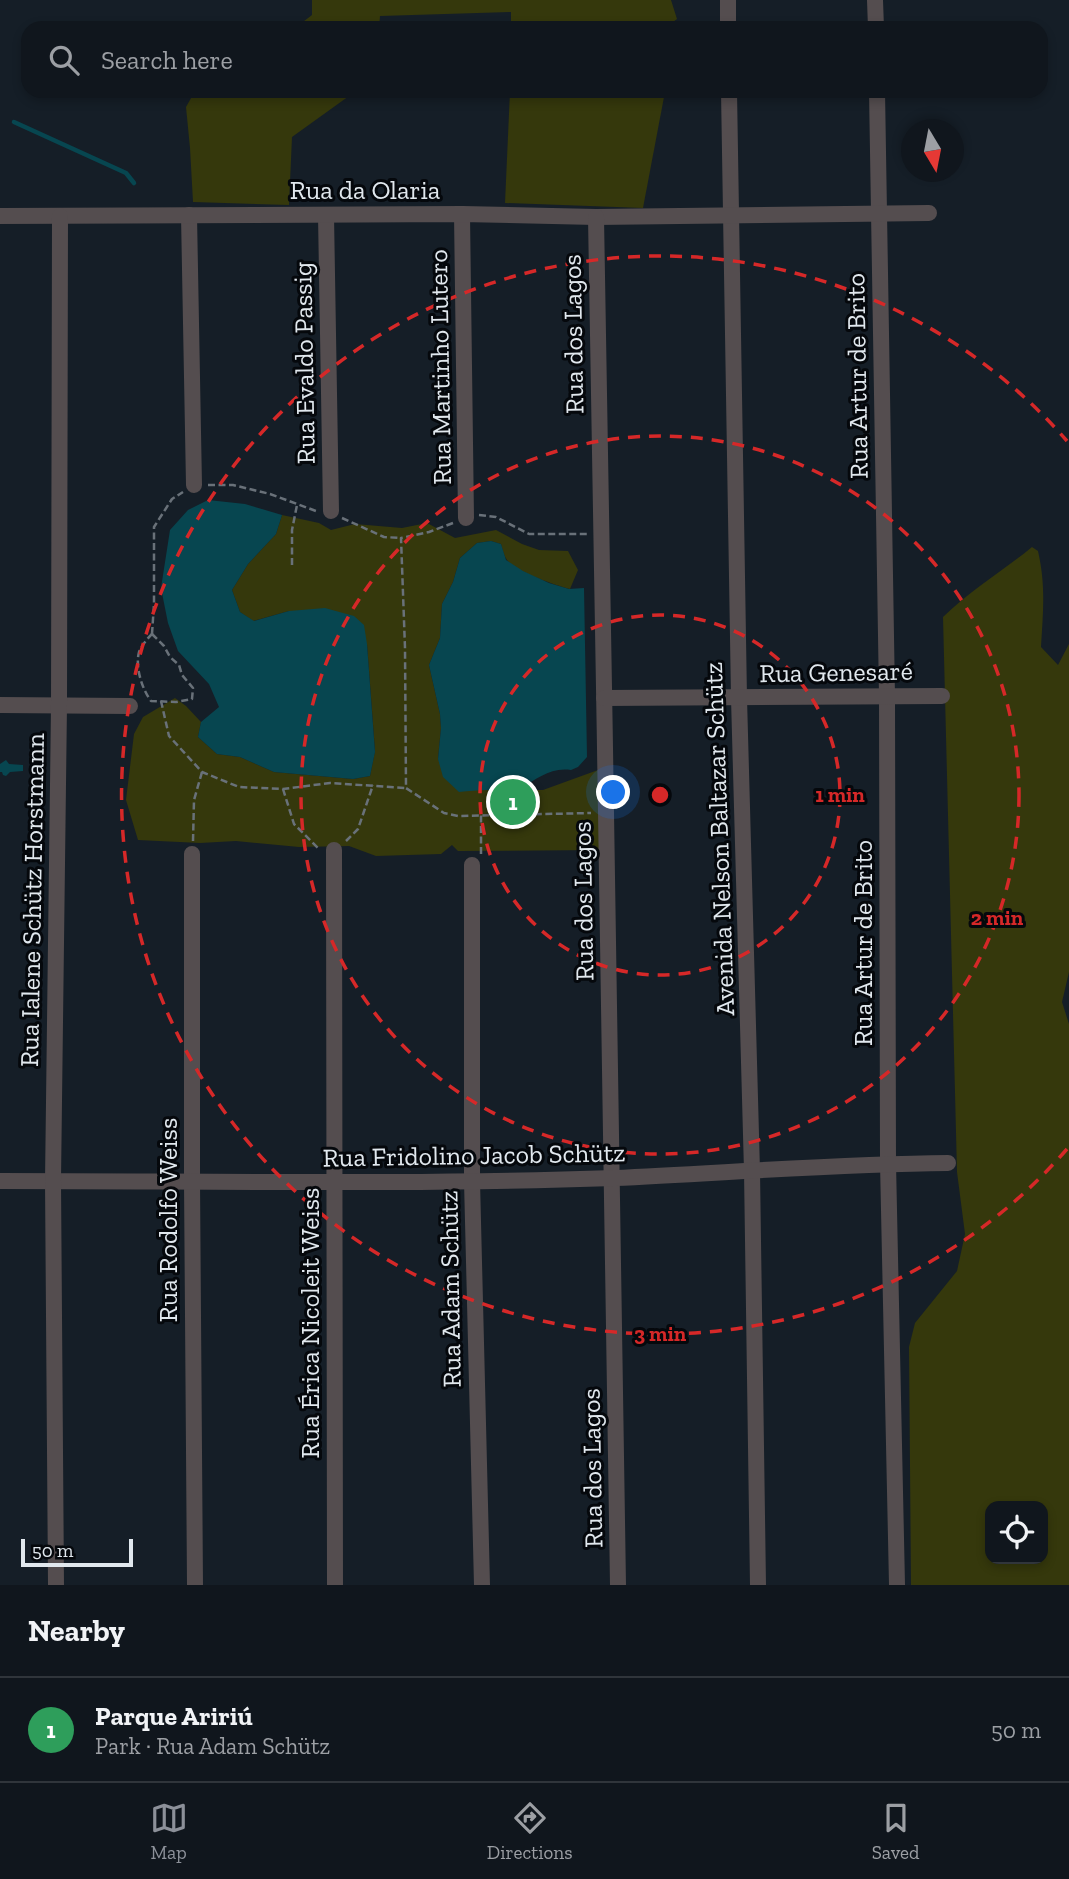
<!DOCTYPE html>
<html lang="en">
<head>
<meta charset="utf-8">
<style>
  :root { --surface:#10161d; --page:#191f26; --text:#f1f3f6; --muted:#9c9fa4; --line:#30353b; --accent:#8c9099 }
  body { margin:0; font-family:"Zilla Slab",serif; background:var(--page); color:var(--text) }
  .controls { position:absolute; right:21px; bottom:21px; display:grid; overflow:hidden; border-radius:14px; box-shadow:0 4px 10px #0003 }
  .controls button { width:63px; height:63px; display:grid; place-items:center; padding:0; border:0; border-bottom:2px solid var(--line); background:var(--surface); color:var(--text); font:35px sans-serif }
  .compass { position:absolute; left:901px; top:119px; width:63px; height:63px; border-radius:50%; background:var(--surface); box-shadow:0 4px 10px #0003; rotate:170deg }
  .scale { position:absolute; left:21px; bottom:18px; width:112px; box-sizing:border-box; padding-left:7px; border:4px solid #e1e8ee; border-top:0; font-size:19px; line-height:24px; white-space:nowrap; color:#e1e8ee; -webkit-text-stroke:5px #05080c; paint-order:stroke }
  .you { position:absolute; left:614px; top:793px; width:24px; height:24px; margin:-18px; border:5px solid #fff; border-radius:50%; background:#1a73e8; box-shadow:0 0 0 10px #1a73e833 }
  .badge { display:grid; place-items:center; width:46px; height:46px; border-radius:50%; background:var(--accent); color:#fff; font-size:23px; font-weight:700 }
  .pin { position:absolute; translate:-50% -50%; border:4px solid #fff; box-shadow:0 2px 7px #0006 }
  .list { margin:0; padding:0; list-style:none }
  h2 { display:flex; justify-content:space-between; align-items:center; height:91px; margin:0; padding:0 28px; font-size:30px }
  h2 small { font-size:23px; font-weight:400; color:var(--muted) }
  .list li { display:grid; grid-template-columns:46px 1fr auto; gap:21px; align-items:center; box-sizing:border-box; height:105px; padding:0 28px; border-top:2px solid var(--line) }
  .list b { display:block; font-size:26px; white-space:nowrap }
  .list p { margin:0; font-size:23px; white-space:nowrap; color:var(--muted) }
  .list em { font-size:23px; font-style:normal; color:var(--muted) }
  .icon { flex:none; width:38px; height:38px; fill:none; stroke:currentColor; stroke-width:2; stroke-linecap:round; stroke-linejoin:round }
  .map { position:relative; flex:none; width:1069px; height:1585px; overflow:hidden }
  .search { position:absolute; background:var(--surface); box-shadow:0 4px 10px #0003; left:21px; right:21px; top:21px; height:77px; display:flex; align-items:center; gap:18px; box-sizing:border-box; padding:0 24px; border-radius:21px; color:var(--muted); font-size:26px }
  .sheet { height:196px; background:var(--surface) }
  nav { display:flex; justify-content:space-around; align-items:center; box-sizing:border-box; height:98px; border-top:2px solid var(--line); background:var(--surface); font-size:19px; color:var(--muted) }
  nav a { display:grid; justify-items:center; gap:4px }
  nav .on { color:var(--accent) }
  .map>svg:first-child { display:block }
</style>
</head>
<body>
<div class="map">
<svg width="1069" height="1585" viewBox="0 0 1069 1585">
  <rect width="100%" height="100%" fill="#151e27"/>
  <g fill="#35380c" fill-rule="evenodd">
    <path d="M312 0H671L677 19 665 28H511V12L380 16 379 28H295L312 15Z"/>
    <path d="M195 91H356L292 137 289 205 193 202 190 148 186 107Z"/>
    <path d="M510 91H664V97L643 208 505 203Z"/>
    <path d="M282 515 319 523 331 530 355 524 402 528 427 523 455 538 496 530 522 544 539 550 568 551 578 570 570 589C555 585 516 572 507 560 504 556 502 548 501 544L491 541 477 543 460 558 453 582 442 604 440 638 429 665 440 714 441 728 438 759 458 790H543L598 770 600 850 458 851 452 845 441 854 376 856 349 846 299 847 236 841 200 843 138 840 126 800 134 734 143 717 175 698 186 706 201 722 198 737 217 754 240 757 274 772 353 779 370 776 375 751 367 644 289 611 253 621 240 612 232 590 248 564 276 534Z"/>
    <path d="M1032 547 1038 551C1046 586 1043 612 1041 647L1058 665 1069 644V972L1062 1002 1069 1024V1585H911L909 1347 915 1323 957 1271 965 1234 957 1172 943 617C971 590 1003 571 1032 547ZM990 1506H1043V1559H990Z"/>
  </g>
  <g fill="#074650">
    <path d="M208 500 245 504 282 515 276 534 248 564 232 590 240 612 254 621 289 611 325 608 354 616 364 625 367 644 375 752 370 776 353 779 274 772 240 757 217 754 198 737 201 722 219 707 209 684 178 651 168 623 161 588 170 530 188 510Z"/>
    <path d="M491 541 501 544 506 560 523 571 549 583 569 589 584 588 587 757 578 767 571 770C550 767 538 779 520 788 510 793 498 790 487 790 478 790 469 791 459 792L443 777 438 759 441 728 440 714 429 665 440 638 442 604 453 582 460 558 477 543Z"/>
    <path d="M6 760 9 764 23 765V771L10 772 6 776 3 775 2 772H0V764Z"/>
  </g>
  <g fill="none" stroke-linecap="round" stroke-linejoin="round">
    <path stroke="#074650" stroke-width="4.5" d="M14 122 126 173 134 183"/>
    <g stroke="#697179" stroke-width="2.5" stroke-dasharray="7 3.5" stroke-linecap="butt">
      <path d="M208 485H233L270 494 316 511"/>
      <path d="M479 515 496 517 529 534H587"/>
      <path d="M342 518 384 537 401 538"/>
      <path d="M453 523 429 532 401 538 405 648 406 788 444 813 458 816 591 813"/>
      <path d="M292 565V530L297 505"/>
      <path d="M152 634 154 604V527L172 499 183 492"/>
      <path d="M152 634 164 646 170 657 179 665 182 675 193 688 192 699 176 702 151 701C142 689 135 667 139 652 142 645 147 639 152 634Z"/>
      <path d="M161 701 169 736 202 772 239 787 283 789 330 783 406 788"/>
      <path d="M283 789 294 824 318 848"/>
      <path d="M193 841 194 800 202 772"/>
      <path d="M346 841 358 829 373 785"/>
      <path d="M481 854V815"/>
    </g>
    <g stroke="#544d4f" stroke-width="16">
      <path d="M728 0V28"/>
      <path d="M875 0 876 28"/>
      <path d="M729 91 739 698 752 1171 758 1585"/>
      <path d="M877 91 887 696 888 1163 897 1585"/>
      <path d="M462 214 466 518"/>
      <path d="M189 215 194 485"/>
      <path d="M326 215 331 511"/>
      <path d="M0 216 462 214 596 217 929 213"/>
      <path d="M596 217C603 673 613 1129 618 1585"/>
      <path d="M604 698 942 696"/>
      <path d="M0 705 130 706"/>
      <path d="M334 850 335 1585"/>
      <path d="M192 854V1181L195 1585"/>
      <path d="M472 865V1181L482 1585"/>
      <path d="M0 1181C205 1181 410 1185 614 1178 725 1173 836 1164 948 1163"/>
      <path d="M56 1585 53 1181 59 705 60 216"/>
    </g>
  </g>
  <g fill="none" stroke="#d62828" stroke-width="3.5" stroke-dasharray="12 9">
    <circle cx="660" cy="795" r="180"/>
    <circle cx="660" cy="795" r="359"/>
    <path d="M1067 1149A539 539 0 1 1 1067 441"/>
  </g>
  <g text-anchor="middle" stroke-width="6" stroke-linejoin="round" paint-order="stroke">
    <g font-size="26" fill="#e1e8ee" stroke="#05080c">
      <text x="365" y="199">Rua da Olaria</text>
      <text transform="translate(573 334) rotate(-91)" y="9">Rua dos Lagos</text>
      <text transform="translate(304 363) rotate(-91)" y="9">Rua Evaldo Passig</text>
      <text transform="translate(440 367) rotate(-91)" y="9">Rua Martinho Lutero</text>
      <text transform="translate(857 376) rotate(-91)" y="9">Rua Artur de Brito</text>
      <text transform="translate(836 672) rotate(-1)" y="9">Rua Genesaré</text>
      <text transform="translate(719 839) rotate(-92)" y="9">Avenida Nelson Baltazar Schütz</text>
      <text transform="translate(32 900) rotate(-89)" y="9">Rua Ialene Schütz Horstmann</text>
      <text transform="translate(583 901) rotate(-91)" y="9">Rua dos Lagos</text>
      <text transform="translate(863 943) rotate(-90)" y="9">Rua Artur de Brito</text>
      <text transform="translate(474 1155) rotate(-1)" y="9">Rua Fridolino Jacob Schütz</text>
      <text transform="translate(168 1220) rotate(-90)" y="9">Rua Rodolfo Weiss</text>
      <text transform="translate(450 1289) rotate(-91)" y="9">Rua Adam Schütz</text>
      <text transform="translate(310 1323) rotate(-90)" y="9">Rua Érica Nicoleit Weiss</text>
      <text transform="translate(592 1468) rotate(-91)" y="9">Rua dos Lagos</text>
    </g>
  </g>
  <circle cx="660" cy="795" r="10" fill="#d62828" stroke="#05080c" stroke-width="3.5"/>
  <g font-size="21" text-anchor="middle" font-weight="bold" fill="#d62828" stroke="#05080c" stroke-width="6" stroke-linejoin="round" paint-order="stroke">
    <text x="840" y="802">1 min</text>
    <text x="997" y="925">2 min</text>
    <text x="660" y="1341">3 min</text>
  </g>
</svg>
<div class="controls">
<button><svg class="icon" aria-label="locate" viewBox="0 0 24 24"><circle cx="12" cy="12" r="6"/><path d="M12 2v4M12 18v4M2 12h4M18 12h4"/></svg></button>
</div>
<svg class="compass" viewBox="-18 -18 36 36"><path d="M0-13l5 13h-10z" fill="#e53935"/><path d="M0 13l5-13h-10z" fill="#9c9fa4"/></svg>
<div class="scale">50 m</div>
<div class="you"></div>
<div class="pin badge" style="left:513px;top:802px;background:#2e9e5b">1</div>
<div class="search"><svg class="icon" aria-label="search" viewBox="0 0 24 24"><circle cx="10" cy="10" r="6"/><path d="M15 15l6 6"/></svg>Search here</div>
</div>
<section class="sheet">
<h2>Nearby<small></small></h2>
<ul class="list">
<li><span class="badge" style="background:#2e9e5b">1</span><div><b>Parque Aririú</b><p>Park · Rua Adam Schütz</p></div><em>50 m</em></li>
</ul>
</section>
<nav>
<a class="on"><svg class="icon" aria-label="map" viewBox="0 0 24 24"><path d="M3 6l6-2 6 2 6-2v14l-6 2-6-2-6 2zM9 4v14M15 6v14"/></svg>Map</a>
<a><svg class="icon" aria-label="directions" viewBox="0 0 24 24"><path d="M12 3l9 9-9 9-9-9zM9 14v-3h6M13 9l2 2-2 2"/></svg>Directions</a>
<a><svg class="icon" aria-label="saved" viewBox="0 0 24 24"><path d="M7 4h10v16l-5-4-5 4z"/></svg>Saved</a>
</nav>
</body>
</html>
